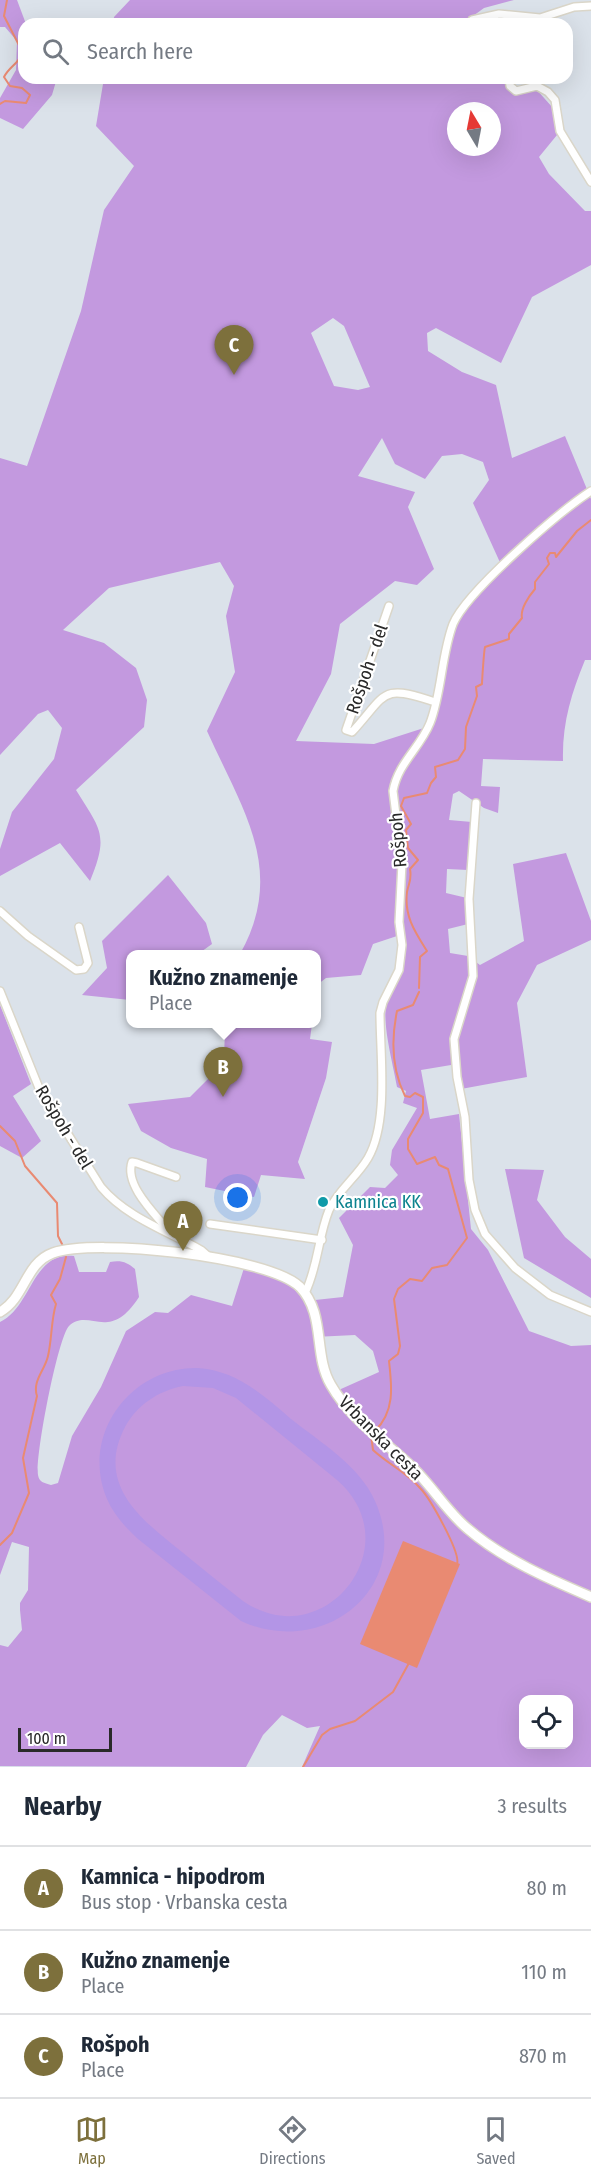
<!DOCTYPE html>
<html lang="en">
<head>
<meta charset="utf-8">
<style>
  :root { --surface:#fff; --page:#f6f6f7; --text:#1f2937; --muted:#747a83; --line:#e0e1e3; --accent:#7d703c }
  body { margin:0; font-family:"Fira Sans Condensed",sans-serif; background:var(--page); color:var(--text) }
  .controls { position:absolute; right:18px; bottom:18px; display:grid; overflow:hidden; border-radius:12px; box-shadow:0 6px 24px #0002 }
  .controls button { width:54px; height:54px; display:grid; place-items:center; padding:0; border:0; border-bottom:2px solid var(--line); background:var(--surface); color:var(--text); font:30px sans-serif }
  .compass { position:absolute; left:447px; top:102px; width:54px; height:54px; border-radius:50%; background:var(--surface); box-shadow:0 6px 24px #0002; rotate:350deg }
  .scale { position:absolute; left:18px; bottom:15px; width:94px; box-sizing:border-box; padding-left:6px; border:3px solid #292929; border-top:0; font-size:16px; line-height:21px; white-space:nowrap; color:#292929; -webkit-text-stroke:4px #fff; paint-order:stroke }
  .you { position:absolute; left:238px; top:1198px; width:21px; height:21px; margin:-15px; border:4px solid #fff; border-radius:50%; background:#1a73e8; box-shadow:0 0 0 9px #1a73e833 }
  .badge { display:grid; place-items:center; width:39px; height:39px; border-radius:50%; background:var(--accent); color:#fff; font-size:20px; font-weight:700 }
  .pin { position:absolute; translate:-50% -50px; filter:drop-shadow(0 2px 3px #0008) }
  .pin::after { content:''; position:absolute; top:32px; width:21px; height:18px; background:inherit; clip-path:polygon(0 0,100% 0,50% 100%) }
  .popup { position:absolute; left:126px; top:950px; width:195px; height:78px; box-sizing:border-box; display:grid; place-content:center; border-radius:12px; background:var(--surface); filter:drop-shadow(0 2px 4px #0005); font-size:20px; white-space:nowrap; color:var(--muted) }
  .popup b { font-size:22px; color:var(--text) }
  .popup::after { content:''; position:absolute; left:50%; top:100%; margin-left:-12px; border:12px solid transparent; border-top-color:var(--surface) }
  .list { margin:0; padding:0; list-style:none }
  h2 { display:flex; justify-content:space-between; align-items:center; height:78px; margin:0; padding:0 24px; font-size:26px }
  h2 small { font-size:20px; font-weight:400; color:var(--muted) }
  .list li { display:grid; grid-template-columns:39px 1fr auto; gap:18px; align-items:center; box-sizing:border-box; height:84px; padding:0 24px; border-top:2px solid var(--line) }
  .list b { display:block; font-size:22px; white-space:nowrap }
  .list p { margin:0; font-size:20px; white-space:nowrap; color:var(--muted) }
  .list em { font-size:20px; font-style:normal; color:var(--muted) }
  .icon { flex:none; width:33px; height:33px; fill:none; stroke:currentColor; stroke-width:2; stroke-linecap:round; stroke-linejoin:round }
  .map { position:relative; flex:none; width:591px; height:1767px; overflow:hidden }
  .search { position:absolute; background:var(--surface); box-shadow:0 6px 24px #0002; left:18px; right:18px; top:18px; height:66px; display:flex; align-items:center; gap:15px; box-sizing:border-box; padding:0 21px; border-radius:18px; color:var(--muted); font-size:22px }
  .sheet { height:330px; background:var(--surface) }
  nav { display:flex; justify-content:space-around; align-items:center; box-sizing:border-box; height:84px; border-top:2px solid var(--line); background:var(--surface); font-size:16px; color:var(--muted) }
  nav a { display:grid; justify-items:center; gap:3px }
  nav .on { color:var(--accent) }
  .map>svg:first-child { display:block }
</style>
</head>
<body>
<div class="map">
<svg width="591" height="1767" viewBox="0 0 591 1767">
  <rect width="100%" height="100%" fill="#dbe2ea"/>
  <g fill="#c399df" fill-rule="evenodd">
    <path d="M0 0H17L26 24H24V78H57L52 95 23 129 0 118V98L16 70 17 41 5 27H0Z"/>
    <path d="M130 0H514L484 8 462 24H113L114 17Z"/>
    <path d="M104 78H502L513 93 536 89 553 108 557 135 539 157 549 174 585 211H591V265L532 297 501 363 436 328 427 333 428 351 462 372 496 385 512 458 565 436 591 499V660H585C571 694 562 724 563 761L483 759 481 786 500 787 498 813 484 808 459 791 453 794 449 820 472 822 468 870 447 869 446 893 467 898 468 924 448 929 450 953 468 956 480 965 524 941 513 864 566 853 591 921V940L537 965 517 1003 527 1077 461 1089 457 1064 421 1070 430 1119 459 1114 471 1229 488 1250 529 1331 571 1346 591 1345V1767H302L320 1726 307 1728 282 1715 263 1735 246 1767 0 1766V1645L8 1647 22 1630 20 1610V1603L28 1590 29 1547 12 1542 0 1575V1322C32 1307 32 1251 74 1256L79 1272H106L110 1262C121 1260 127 1262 135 1269L139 1297C109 1344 89 1307 69 1326 58 1337 35 1456 38 1475 39 1482 44 1483 51 1485L58 1483 72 1436 101 1387 126 1331 155 1312 168 1313 191 1295 232 1306 244 1268C275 1272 284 1278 306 1301L343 1297 353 1245 339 1218 370 1187 385 1188 398 1175 390 1165 392 1150 417 1108 403 1103 406 1091 397 1087C393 1063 381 1022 387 1000 394 973 408 965 403 934L373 944 361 975 326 978 317 985 316 992V954H240C287 870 242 809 207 731L235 672 226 616 234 586 220 562 109 588 63 630 104 643 136 668 147 700 144 727 76 790C101 830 109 835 90 881L60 843 0 876V849L12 812 54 759 62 728 48 710 38 714 0 755V458L27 466 81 311 104 210 134 166 96 126ZM456 111H492V147H456ZM333 318 344 326 370 387 358 390 334 386 311 333ZM382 438 395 464 425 479 442 456 462 454 483 462 489 480 473 503 503 569 456 620 427 727 374 744 296 741 331 674 340 624 395 581 417 585 434 569 408 507 415 492 358 476ZM355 1335 373 1351 379 1372 332 1393 317 1363 314 1337ZM524 1700H568V1744H524Z"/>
    <path d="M168 875 206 923 212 944 198 954H130V1000L82 995 107 968 102 941Z"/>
    <path d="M0 1005 31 1084 13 1096 41 1141 22 1158 0 1146Z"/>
    <path d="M225 1024H312L310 1039 332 1042 326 1078 298 1162 305 1179 261 1175 254 1197 205 1187 207 1159 171 1148 141 1131 128 1104 190 1097 224 1063Z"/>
    <path d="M505 1169 544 1170 537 1200 565 1237 591 1259V1298L524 1258Z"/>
  </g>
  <path fill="#b395e6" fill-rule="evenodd" d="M197 1368C236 1370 263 1395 291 1419 320 1442 360 1466 375 1501 414 1588 323 1659 241 1621L138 1539C125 1527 114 1515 107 1499 80 1436 130 1367 197 1368ZM183 1386 213 1388 236 1398 337 1480C412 1545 324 1657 243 1601 222 1585 202 1568 182 1552 142 1520 95 1485 125 1427 137 1405 158 1391 183 1386Z"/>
  <path fill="#e98a72" d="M403 1541 460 1564 417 1668 360 1644Z"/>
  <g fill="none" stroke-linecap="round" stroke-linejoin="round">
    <g stroke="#e98a72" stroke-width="2">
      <path d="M0 104 5 101 26 103 30 95 22 88 10 86 4 77C9 67 18 64 23 53L4 16 7 0"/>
      <path d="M419 988 420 957 427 951C415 932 404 916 407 892 409 882 412 880 410 869L418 860 408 848 406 830 411 824 401 806 404 798 427 793 431 783 436 777 435 767 458 760 465 749 466 727 477 696 476 687 482 684C482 681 484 650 485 647L509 639V634L522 618C520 609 529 596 535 589V582L549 564 547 558 550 553H555L556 557 577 531 591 520"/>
      <path d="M0 1126 15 1141 25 1166 57 1203 58 1236 64 1248"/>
      <path d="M375 1431C395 1411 392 1387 389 1361L398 1354 400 1346 394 1299 398 1289 410 1279 422 1281 432 1268 447 1265 467 1238 448 1169 439 1165 435 1157 417 1164 408 1149V1139L423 1113V1097L415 1093 410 1097 405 1096C392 1070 391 1040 397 1011L413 1005 419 992"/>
      <path d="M371 1435 373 1450C388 1464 406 1472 420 1488 430 1498 461 1553 457 1564"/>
      <path d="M0 1545 12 1533 29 1493 23 1458 37 1396C32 1381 45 1370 48 1356 52 1339 51 1320 56 1304L51 1295 60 1279 66 1257"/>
      <path d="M303 1767 322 1735 330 1729 355 1721 393 1692 409 1663"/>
    </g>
    <defs>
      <g id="street">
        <path d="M471 24 472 20 499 14 540 18 574 7 591 6"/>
        <path d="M509 78 510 86 516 91 537 86 548 92 555 100 560 131 591 182"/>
        <path d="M389 606 346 730 352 732C387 694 380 683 435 702"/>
        <path d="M476 803 469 899 473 976 454 1039 457 1077 465 1117 469 1180 475 1210 485 1234 515 1268 550 1295 591 1312"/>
        <path d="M0 911 28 936 76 970 84 969 88 963 79 927"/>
        <path d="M0 991 39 1088 101 1187C126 1217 167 1231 201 1250L209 1257"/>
        <path d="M210 1224 322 1240"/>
        <path d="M168 1230C155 1214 124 1185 132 1162L137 1163 176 1177"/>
        <path d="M305 1293C318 1267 318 1237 329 1210 338 1190 357 1177 368 1158 389 1122 380 1055 380 1013L383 1002 399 970 402 945 399 922 402 863 393 791C398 763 420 748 430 723 442 692 441 656 453 624 467 591 559 512 591 491"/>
      </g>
      <path id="secondary" d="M0 1312C25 1298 25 1263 53 1253 95 1238 268 1256 300 1287 326 1314 313 1355 331 1385 351 1420 385 1441 413 1468 433 1487 447 1512 468 1529 503 1559 549 1579 591 1597"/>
    </defs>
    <use href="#street" stroke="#dad6c9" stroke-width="10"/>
    <use href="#secondary" stroke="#dad6c9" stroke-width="12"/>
    <use href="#street" stroke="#fff" stroke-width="7"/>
    <use href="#secondary" stroke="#fff" stroke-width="9"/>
  </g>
  <circle fill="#0f9aa8" stroke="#fff" stroke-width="2" cx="323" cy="1202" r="6"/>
  <g text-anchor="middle" stroke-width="4.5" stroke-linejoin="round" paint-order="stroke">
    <g font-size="18" fill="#292929" stroke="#fff">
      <text transform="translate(367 669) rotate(-71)" y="6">Rošpoh - del</text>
      <text transform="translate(398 840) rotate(-95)" y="6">Rošpoh</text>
      <text transform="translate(64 1127) rotate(59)" y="6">Rošpoh - del</text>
      <text transform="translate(381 1438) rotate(45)" y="6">Vrbanska cesta</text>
    </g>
    <g font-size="18" fill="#0d838f" stroke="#fff" text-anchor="start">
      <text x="335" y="1208">Kamnica KK</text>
    </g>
  </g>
</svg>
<div class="controls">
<button><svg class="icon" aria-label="locate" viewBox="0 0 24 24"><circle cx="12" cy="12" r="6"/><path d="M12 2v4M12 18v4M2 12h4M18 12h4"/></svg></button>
</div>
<svg class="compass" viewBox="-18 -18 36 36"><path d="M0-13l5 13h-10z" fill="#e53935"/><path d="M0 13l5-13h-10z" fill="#747a83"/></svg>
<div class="scale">100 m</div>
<div class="you"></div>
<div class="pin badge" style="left:183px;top:1251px">A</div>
<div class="pin badge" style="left:223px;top:1097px">B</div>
<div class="popup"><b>Kužno znamenje</b>Place</div>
<div class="pin badge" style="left:234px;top:375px">C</div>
<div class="search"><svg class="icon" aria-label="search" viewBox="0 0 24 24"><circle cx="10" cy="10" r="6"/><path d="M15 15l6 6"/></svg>Search here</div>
</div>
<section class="sheet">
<h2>Nearby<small>3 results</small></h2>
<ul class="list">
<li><span class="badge">A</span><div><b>Kamnica - hipodrom</b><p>Bus stop · Vrbanska cesta</p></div><em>80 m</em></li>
<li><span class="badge">B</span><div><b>Kužno znamenje</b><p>Place</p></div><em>110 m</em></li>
<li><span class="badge">C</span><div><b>Rošpoh</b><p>Place</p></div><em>870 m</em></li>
</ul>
</section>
<nav>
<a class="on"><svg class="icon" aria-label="map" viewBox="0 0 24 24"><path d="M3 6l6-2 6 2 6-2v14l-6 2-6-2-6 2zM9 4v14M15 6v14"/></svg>Map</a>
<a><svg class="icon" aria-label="directions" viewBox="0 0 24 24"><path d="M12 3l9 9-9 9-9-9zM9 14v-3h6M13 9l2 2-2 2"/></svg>Directions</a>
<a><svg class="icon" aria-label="saved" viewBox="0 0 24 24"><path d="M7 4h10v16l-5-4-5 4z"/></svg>Saved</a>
</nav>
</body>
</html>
